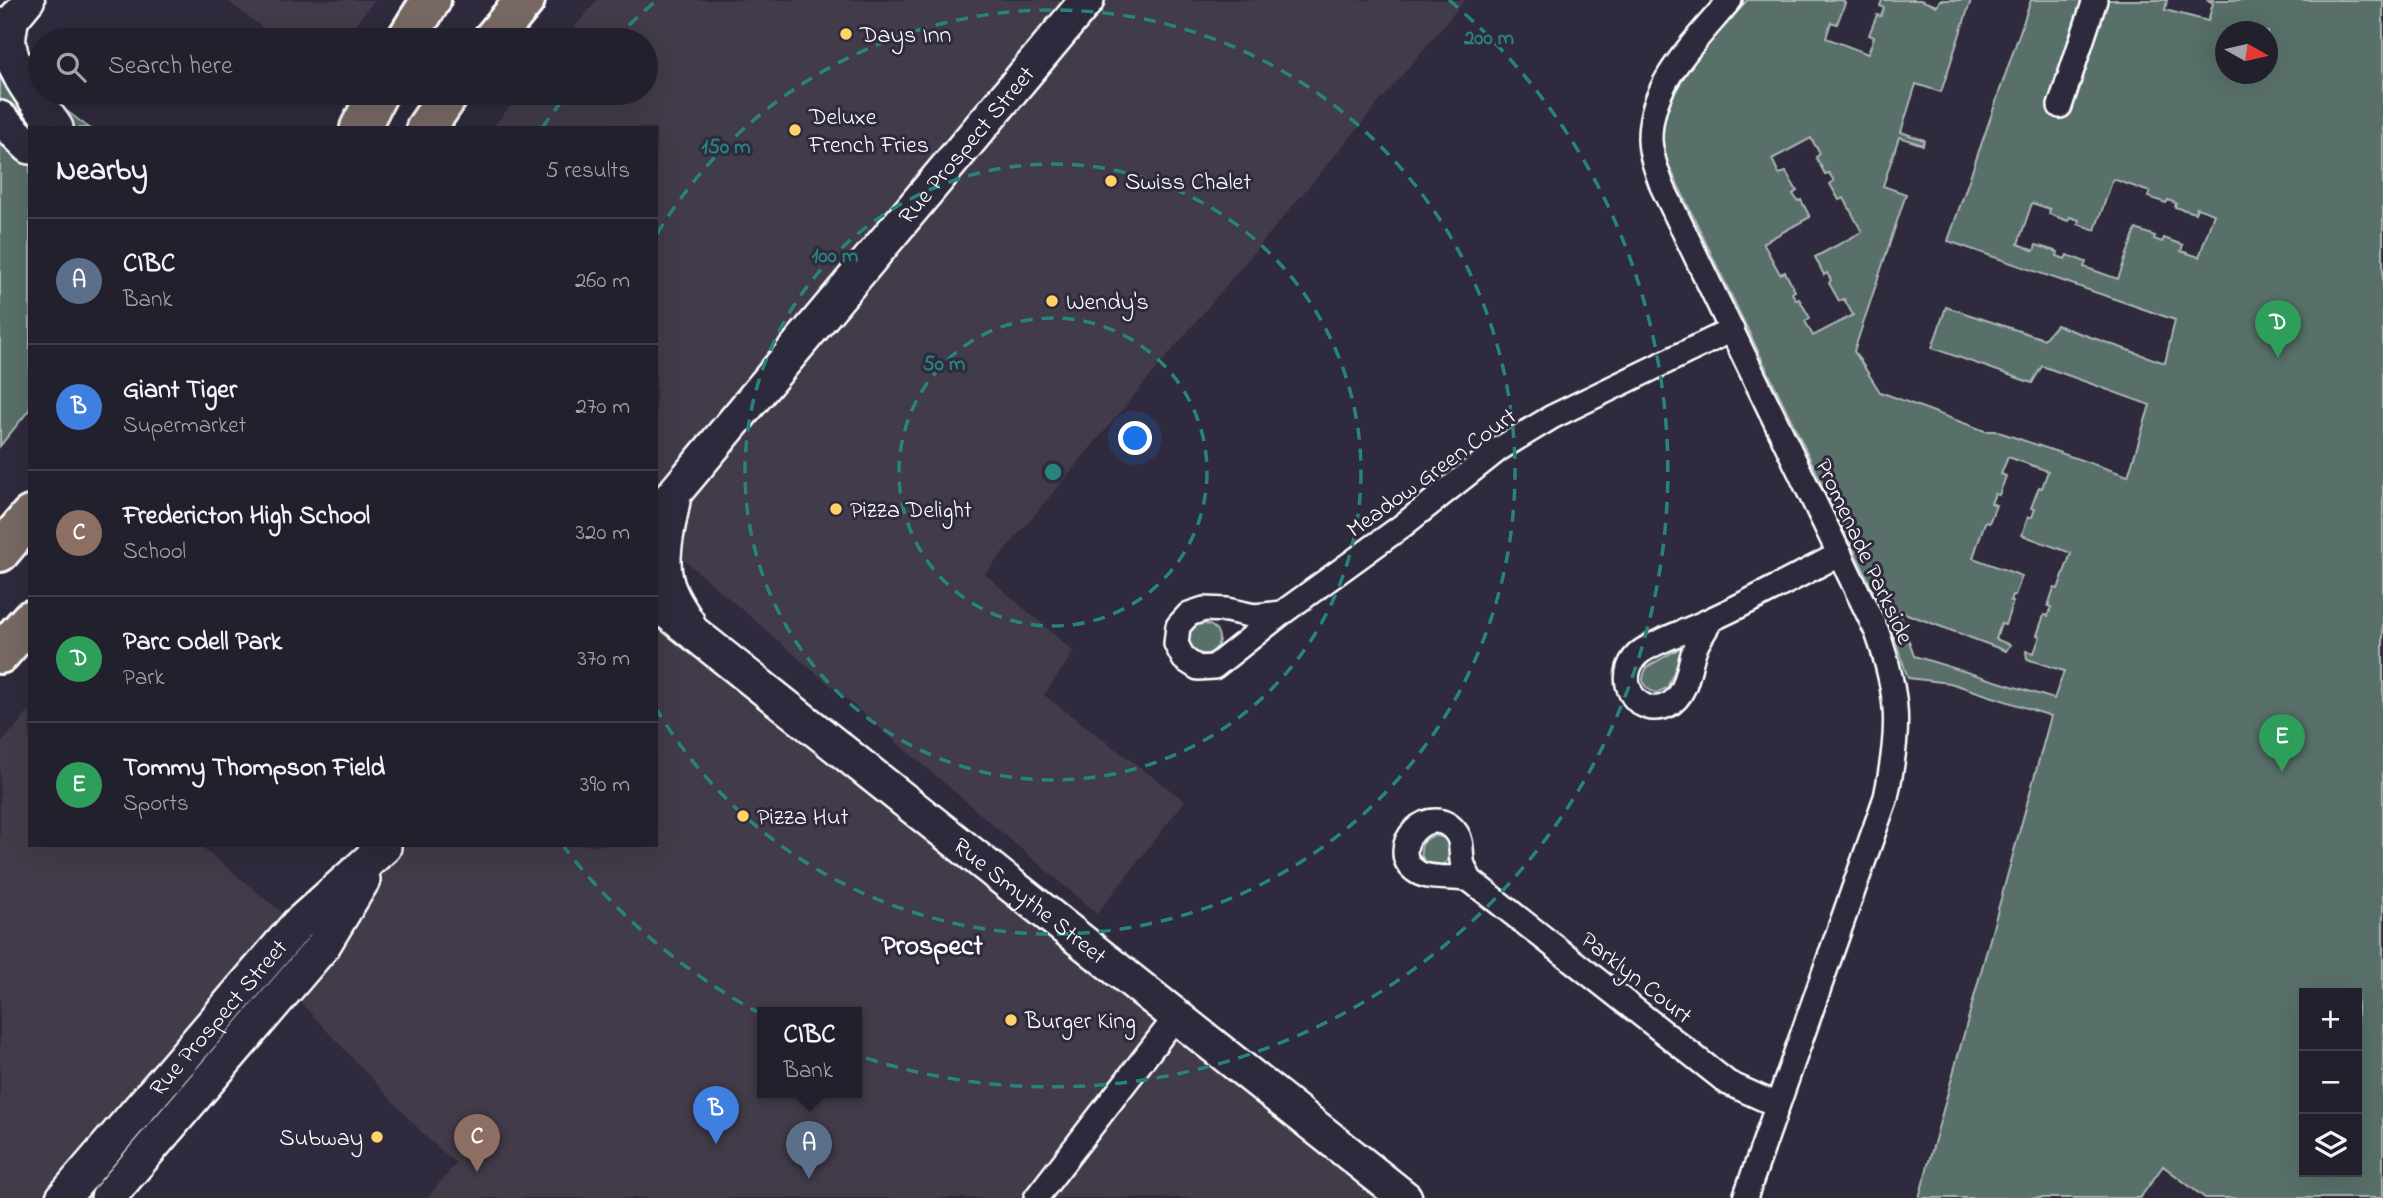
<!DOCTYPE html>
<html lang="en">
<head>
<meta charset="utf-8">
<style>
  :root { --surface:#23202e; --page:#2b2836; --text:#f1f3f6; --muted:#a3a3aa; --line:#403e4a; --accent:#8bbbb9 }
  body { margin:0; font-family:"Indie Flower",sans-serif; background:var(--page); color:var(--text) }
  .controls { position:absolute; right:21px; bottom:21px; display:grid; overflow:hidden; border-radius:0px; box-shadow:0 7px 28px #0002 }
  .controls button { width:63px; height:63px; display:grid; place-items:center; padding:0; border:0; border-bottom:2px solid var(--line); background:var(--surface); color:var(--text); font:35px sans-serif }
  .compass { position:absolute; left:2215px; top:21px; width:63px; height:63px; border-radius:50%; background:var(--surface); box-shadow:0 7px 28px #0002; rotate:98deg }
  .you { position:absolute; left:1136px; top:439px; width:24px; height:24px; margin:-18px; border:5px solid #fff; border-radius:50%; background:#1a73e8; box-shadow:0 0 0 10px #1a73e833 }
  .badge { display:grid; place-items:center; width:46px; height:46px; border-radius:50%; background:var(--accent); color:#fff; font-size:23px; font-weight:700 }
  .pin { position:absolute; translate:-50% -58px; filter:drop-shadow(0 2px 4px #0008) }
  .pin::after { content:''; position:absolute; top:37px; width:24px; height:21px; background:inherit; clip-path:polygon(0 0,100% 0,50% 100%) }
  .popup { position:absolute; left:757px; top:1007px; width:105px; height:91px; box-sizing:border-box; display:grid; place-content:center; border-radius:0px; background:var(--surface); filter:drop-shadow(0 2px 5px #0005); font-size:23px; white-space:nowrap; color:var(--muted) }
  .popup b { font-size:26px; color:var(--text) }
  .popup::after { content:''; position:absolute; left:50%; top:100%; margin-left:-14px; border:14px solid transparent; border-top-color:var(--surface) }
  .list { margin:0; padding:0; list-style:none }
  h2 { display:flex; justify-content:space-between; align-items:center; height:91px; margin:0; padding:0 28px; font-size:30px }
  h2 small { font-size:23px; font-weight:400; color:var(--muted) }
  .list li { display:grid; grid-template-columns:46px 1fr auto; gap:21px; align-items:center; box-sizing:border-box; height:126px; padding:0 28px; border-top:2px solid var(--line) }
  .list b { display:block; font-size:26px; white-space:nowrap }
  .list p { margin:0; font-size:23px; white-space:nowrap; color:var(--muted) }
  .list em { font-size:23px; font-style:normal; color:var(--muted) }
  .icon { flex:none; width:38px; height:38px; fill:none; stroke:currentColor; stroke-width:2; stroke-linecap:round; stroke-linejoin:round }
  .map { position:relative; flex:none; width:2383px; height:1198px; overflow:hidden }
  .search { position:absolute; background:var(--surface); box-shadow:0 7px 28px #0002; left:28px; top:28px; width:630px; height:77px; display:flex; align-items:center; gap:18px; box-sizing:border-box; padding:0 24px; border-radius:38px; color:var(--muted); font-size:26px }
  .panel { position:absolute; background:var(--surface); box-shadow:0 7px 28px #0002; left:28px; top:126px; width:630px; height:721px; border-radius:0px }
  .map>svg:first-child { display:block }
</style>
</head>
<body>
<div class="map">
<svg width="2383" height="1198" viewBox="0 0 2383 1198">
  <rect width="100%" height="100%" fill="#2f2a3d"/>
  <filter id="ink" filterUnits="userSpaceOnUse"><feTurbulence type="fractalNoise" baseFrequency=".0143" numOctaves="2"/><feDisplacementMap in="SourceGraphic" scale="14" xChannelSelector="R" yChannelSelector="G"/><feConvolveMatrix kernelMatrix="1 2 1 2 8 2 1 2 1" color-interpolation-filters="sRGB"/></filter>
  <g filter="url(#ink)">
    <g fill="#433a48" fill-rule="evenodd">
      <path d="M226 0H375L342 40H279Z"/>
      <path d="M597 0H1465L985 574 1074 652 1044 695 1185 801 1097 914 656 536V128H492L521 93H646V40H564Z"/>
      <path d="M656 630 696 642 1000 850 1176 1017 1405 1198H427L456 1163 428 1139 287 988 385 845H656ZM762 1013H856V1093H762Z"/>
      <path d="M30 710V845H200L297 925 63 1198H0V745Z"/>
    </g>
    <g fill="#586f69" stroke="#acb7b4" stroke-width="2" fill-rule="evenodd">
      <path d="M1747 0H1842L1845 3 1837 24 1831 22 1826 38 1868 54 1874 37 1869 35 1877 15 1881 16 1884 8 1880 6 1882 0H1920L1937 6 1940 0H1971L1941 92 1916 84 1901 132 1924 140 1923 145 1899 137 1883 186 1906 194 1854 351 1880 392 1985 431H1996L2128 476 2150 405 2042 366 2032 383 1932 348 1946 307 2044 339 2056 325 2165 363 2175 320 1948 241 2031 0H2167L2165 10 2208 21 2213 3 2208 0H2383V1198H2205L2163 1166 2140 1198H1919L2051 716 1950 683 1908 678 1890 625 1679 187C1674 176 1667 163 1664 152 1653 95 1714 40 1747 0ZM2226 32H2268V74H2226ZM1811 138 1820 154 1816 157 1825 174 1829 173 1834 181 1830 184 1839 200 1844 198 1862 232 1815 257 1824 275 1827 273 1831 280 1829 283 1839 301 1844 299 1853 315 1813 336 1805 321 1810 318 1799 299 1796 300 1792 293 1795 291 1785 272 1780 274 1763 243 1810 217 1801 200 1798 201 1793 194 1797 191 1786 172 1779 174 1772 159ZM2113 179 2150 192 2148 197 2166 203 2168 200 2176 203 2175 207 2195 213 2197 208 2214 214 2199 257 2181 251 2183 245 2164 238 2162 242 2154 239 2155 236 2136 229 2118 279 2084 267 2086 262 2067 255 2065 259 2057 256 2058 252 2036 245 2034 251 2018 244 2032 203 2050 209 2049 214 2068 221 2070 217 2079 220 2078 224 2095 230ZM2008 457 2048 471 2042 488 2039 487 2031 508 2035 509 2032 517H2028L2022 535 2071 553 2058 589 2054 588 2048 606 2051 607 2048 616 2044 615 2037 635 2040 636 2034 653 2026 651 2027 659 2064 671 2054 699 1914 656 1899 611 2006 651 2010 645 1996 639 2001 624 2005 625 2013 602 2010 601 2012 595H2015L2022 576 1973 558 1985 522 1989 523 1996 505 1991 503 1995 494 1999 495 2006 476 2001 474ZM2304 993H2357V1172H2304Z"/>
      <path d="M0 60 89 128H30V409L0 446Z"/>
      <circle cx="1204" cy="639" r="15"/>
      <path d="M1680 648 1683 650 1667 688 1656 693C1642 688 1640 680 1647 667Z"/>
      <circle cx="1436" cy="851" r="15"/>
    </g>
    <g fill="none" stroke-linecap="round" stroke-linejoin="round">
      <defs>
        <g id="minor">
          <path d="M1730 0C1696 41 1650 82 1650 138 1650 155 1657 171 1662 186L1877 632C1900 697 1900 730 1886 797L1745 1198"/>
          <path d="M2060 106 2095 0"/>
          <path d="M1282 613 1254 616 1227 610 1204 609 1189 614 1178 626 1176 644 1184 659 1198 668 1214 667 1282 613 1402 526 1499 449 1552 417 1732 330"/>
          <path d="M1711 620C1706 629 1699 639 1695 648 1688 666 1688 695 1668 705 1643 717 1621 692 1629 668 1631 662 1636 655 1642 651 1663 638 1688 631 1710 620 1754 600 1797 576 1840 554"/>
          <path d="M1470 880C1468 875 1465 870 1463 865 1460 855 1463 843 1457 834 1432 797 1382 849 1417 872 1429 880 1453 876 1470 880L1728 1083 1777 1105"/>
          <path d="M1036 1198 1176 1017"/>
        </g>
        <path id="tertiary" d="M0 35 29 0"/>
        <g id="secondary">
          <path d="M11 22C10 29 8 37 9 44 13 75 39 103 56 128"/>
          <path d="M0 118 30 147"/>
          <path d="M674 495C669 527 656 563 671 594 675 604 682 613 688 623"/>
          <path id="s1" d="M656 515 1087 0"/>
          <path id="s2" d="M656 603 1405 1198"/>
          <path id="s3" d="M63 1198 297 925 384 847"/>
          <path d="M108 1198 323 946 363 880"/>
        </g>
        <g id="trunk">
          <path d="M406 40 431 0"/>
          <path d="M360 128 378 93"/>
          <path d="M426 128 450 93"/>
          <path d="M0 654 30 620"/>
        </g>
        <g id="motorway">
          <path d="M492 40 525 0"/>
          <path d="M0 552 30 516"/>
        </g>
      </defs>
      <use href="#minor" stroke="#fff" stroke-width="28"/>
      <use href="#tertiary" stroke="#fff" stroke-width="35"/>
      <use href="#secondary" stroke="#fff" stroke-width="38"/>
      <use href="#trunk" stroke="#fff" stroke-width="44"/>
      <use href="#motorway" stroke="#fff" stroke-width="44"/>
      <use href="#minor" stroke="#2f2a3d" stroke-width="23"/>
      <use href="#tertiary" stroke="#2f2a3d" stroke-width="30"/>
      <use href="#secondary" stroke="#2f2a3d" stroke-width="33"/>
      <use href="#trunk" stroke="#776864" stroke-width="38"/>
      <use href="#motorway" stroke="#776864" stroke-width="38"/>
    </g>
  </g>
  <g fill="none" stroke="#27847c" stroke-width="3.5" stroke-dasharray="12 9">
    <circle cx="1053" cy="472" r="154"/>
    <circle cx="1053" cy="472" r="308"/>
    <path d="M657 234A462 462 0 1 1 657 710"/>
    <path d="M542 128A616 616 0 0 1 568 93M614 40A616 616 0 0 1 657 0M1449 0A616 616 0 1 1 564 847"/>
  </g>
  <g fill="#ffd166" stroke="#2f2a3d" stroke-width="2.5">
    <circle cx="846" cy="34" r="7"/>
    <circle cx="795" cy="130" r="7"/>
    <circle cx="1111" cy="181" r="7"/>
    <circle cx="1052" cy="301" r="7"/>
    <circle cx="836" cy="509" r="7"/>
    <circle cx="743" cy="816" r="7"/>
    <circle cx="1011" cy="1020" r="7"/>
    <circle cx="377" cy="1137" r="7"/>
  </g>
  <g text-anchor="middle" stroke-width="6" stroke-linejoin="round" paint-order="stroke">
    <g font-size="24" fill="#fff" stroke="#2f2a3d" text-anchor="start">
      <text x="860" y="42">Days Inn</text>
      <text x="809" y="124">Deluxe<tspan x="809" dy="28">French Fries</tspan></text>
      <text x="1125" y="189">Swiss Chalet</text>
      <text x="1066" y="309">Wendy's</text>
      <text x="850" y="517">Pizza Delight</text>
      <text x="757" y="824">Pizza Hut</text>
      <text x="1025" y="1028">Burger King</text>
      <text x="363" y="1145" text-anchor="end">Subway</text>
    </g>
    <g font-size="24" fill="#fff" stroke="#2f2a3d">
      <text dy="8" stroke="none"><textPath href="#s1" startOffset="483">Rue Prospect Street</textPath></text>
      <text transform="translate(1431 472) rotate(-36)" y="8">Meadow Green Court</text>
      <text transform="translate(1865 551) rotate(65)" y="8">Promenade Parkside</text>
      <text dy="8" stroke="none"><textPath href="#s2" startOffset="478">Rue Smythe Street</textPath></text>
      <text transform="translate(1637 977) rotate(38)" y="8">Parklyn Court</text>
      <text dy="8" stroke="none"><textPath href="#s3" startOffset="238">Rue Prospect Street</textPath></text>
    </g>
    <g font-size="28" font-weight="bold" fill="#fff" stroke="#2f2a3d">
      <text x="932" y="954">Prospect</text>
    </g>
  </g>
  <circle cx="1053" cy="472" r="10" fill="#27847c" stroke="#2f2a3d" stroke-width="3.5"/>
  <g font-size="21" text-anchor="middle" font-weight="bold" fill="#27847c" stroke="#2f2a3d" stroke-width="6" stroke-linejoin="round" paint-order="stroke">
    <text x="1489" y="44">200 m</text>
    <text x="726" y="153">150 m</text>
    <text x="835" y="262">100 m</text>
    <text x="944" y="370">50 m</text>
  </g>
</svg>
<div class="controls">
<button>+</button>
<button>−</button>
<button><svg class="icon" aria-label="layers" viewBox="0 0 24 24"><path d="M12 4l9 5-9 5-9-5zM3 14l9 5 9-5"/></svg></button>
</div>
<svg class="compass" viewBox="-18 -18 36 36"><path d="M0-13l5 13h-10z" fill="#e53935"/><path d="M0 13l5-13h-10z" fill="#a3a3aa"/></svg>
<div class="you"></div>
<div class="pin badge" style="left:809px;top:1179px;background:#5c6f8a">A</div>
<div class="popup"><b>CIBC</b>Bank</div>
<div class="pin badge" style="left:716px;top:1144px;background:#3f7fe0">B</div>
<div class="pin badge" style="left:477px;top:1172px;background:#8d6e63">C</div>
<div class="pin badge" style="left:2278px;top:358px;background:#2e9e5b">D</div>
<div class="pin badge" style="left:2282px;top:772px;background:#2e9e5b">E</div>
<div class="search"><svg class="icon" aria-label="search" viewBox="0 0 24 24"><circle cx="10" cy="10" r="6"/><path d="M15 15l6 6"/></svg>Search here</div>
<section class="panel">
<h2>Nearby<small>5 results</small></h2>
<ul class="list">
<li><span class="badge" style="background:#5c6f8a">A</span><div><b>CIBC</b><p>Bank</p></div><em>260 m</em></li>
<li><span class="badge" style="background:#3f7fe0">B</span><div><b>Giant Tiger</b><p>Supermarket</p></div><em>270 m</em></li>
<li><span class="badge" style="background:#8d6e63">C</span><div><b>Fredericton High School</b><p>School</p></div><em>320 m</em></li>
<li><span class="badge" style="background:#2e9e5b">D</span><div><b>Parc Odell Park</b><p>Park</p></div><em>370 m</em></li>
<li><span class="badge" style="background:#2e9e5b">E</span><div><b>Tommy Thompson Field</b><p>Sports</p></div><em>390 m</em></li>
</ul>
</section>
</div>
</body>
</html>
